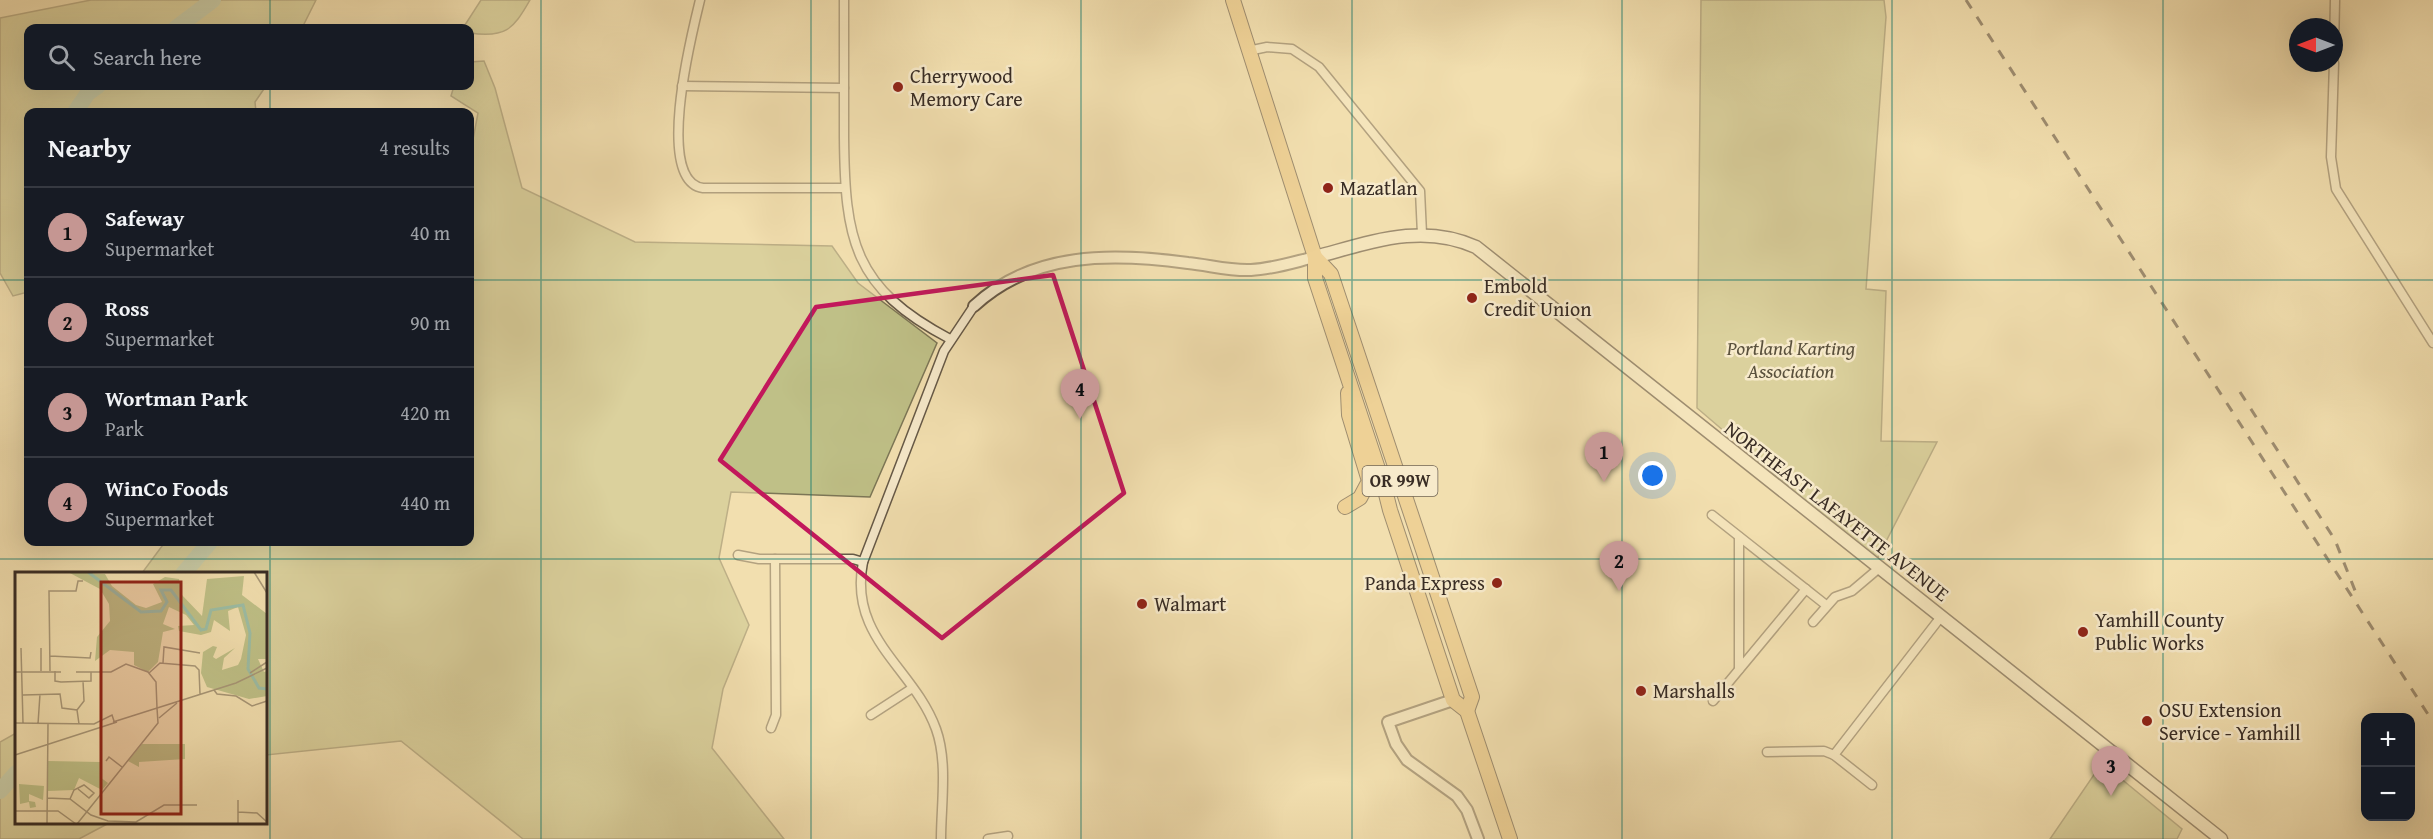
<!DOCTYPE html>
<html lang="en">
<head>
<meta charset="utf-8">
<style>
  :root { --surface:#171b24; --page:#20242c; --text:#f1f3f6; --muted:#9ea1a6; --line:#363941; --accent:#c59692 }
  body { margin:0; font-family:"Gentium Book Plus",serif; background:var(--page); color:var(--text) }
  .controls { position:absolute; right:18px; bottom:18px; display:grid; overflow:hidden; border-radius:12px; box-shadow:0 6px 24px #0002 }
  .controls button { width:54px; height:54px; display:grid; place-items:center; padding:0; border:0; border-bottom:2px solid var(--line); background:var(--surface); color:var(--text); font:30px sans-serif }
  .compass { position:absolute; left:2289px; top:18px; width:54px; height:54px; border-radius:50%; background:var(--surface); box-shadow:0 6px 24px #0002; rotate:270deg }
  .you { position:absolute; left:1653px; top:476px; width:21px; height:21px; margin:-15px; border:4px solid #fff; border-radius:50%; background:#1a73e8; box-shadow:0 0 0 9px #1a73e833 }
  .badge { display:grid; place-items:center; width:39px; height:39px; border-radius:50%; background:var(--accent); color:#111; font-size:20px; font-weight:700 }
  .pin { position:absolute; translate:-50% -50px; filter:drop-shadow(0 2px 3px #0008) }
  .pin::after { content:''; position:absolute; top:32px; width:21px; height:18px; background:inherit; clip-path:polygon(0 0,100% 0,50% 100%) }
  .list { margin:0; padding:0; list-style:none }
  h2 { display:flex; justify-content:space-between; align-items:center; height:78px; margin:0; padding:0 24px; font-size:26px }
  h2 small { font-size:20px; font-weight:400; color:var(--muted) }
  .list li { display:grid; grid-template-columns:39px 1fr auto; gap:18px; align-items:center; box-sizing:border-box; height:90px; padding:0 24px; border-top:2px solid var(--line) }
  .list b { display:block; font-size:22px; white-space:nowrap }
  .list p { margin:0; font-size:20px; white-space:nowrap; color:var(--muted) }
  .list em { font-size:20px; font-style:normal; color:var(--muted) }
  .icon { flex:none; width:33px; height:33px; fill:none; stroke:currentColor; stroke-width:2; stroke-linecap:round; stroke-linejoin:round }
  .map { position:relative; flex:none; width:2433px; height:839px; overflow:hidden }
  .search { position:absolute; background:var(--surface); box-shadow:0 6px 24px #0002; left:24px; top:24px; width:450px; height:66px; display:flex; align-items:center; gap:15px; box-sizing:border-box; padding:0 21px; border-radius:12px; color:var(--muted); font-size:22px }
  .panel { position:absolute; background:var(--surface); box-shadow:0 6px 24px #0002; left:24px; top:108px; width:450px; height:438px; border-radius:12px }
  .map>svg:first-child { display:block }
</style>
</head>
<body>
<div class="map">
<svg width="2433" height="839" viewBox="0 0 2433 839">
  <rect width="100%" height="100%" fill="#f2dfaf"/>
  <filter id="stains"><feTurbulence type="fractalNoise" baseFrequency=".00333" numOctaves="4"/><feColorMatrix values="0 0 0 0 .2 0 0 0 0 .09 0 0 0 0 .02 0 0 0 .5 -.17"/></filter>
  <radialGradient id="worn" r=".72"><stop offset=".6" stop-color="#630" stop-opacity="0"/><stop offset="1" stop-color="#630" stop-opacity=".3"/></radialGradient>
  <g fill="#bfc087" stroke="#7c7656" stroke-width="1.5">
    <path d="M91 0H316L302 28H28V86H266L255 102 256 112H28V292L13 296 0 273V18Z"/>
    <path d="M481 0H530C513 30 505 38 470 33V28H463Z"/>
    <path d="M1701 0H1884L1886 17 1866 289 1886 291 1881 441 1937 442 1876 561 1697 408Z"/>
    <path d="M484 61 495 88 522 188 635 242 832 246 858 283 937 343 870 497 731 492 719 558 749 625 723 689 712 748 784 839H523L401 741 266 755V574L142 573 165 542H470V155L478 113 451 96 454 86H470V62Z"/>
    <path d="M16 733V822L109 823 79 839H0V742Z"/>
    <path d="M2102 763 2182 829 2177 839H2050Z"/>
  </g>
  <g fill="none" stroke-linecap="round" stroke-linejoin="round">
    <g stroke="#9cbda5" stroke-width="16">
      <path d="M176 28 213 0"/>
      <path d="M75 112 88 93 98 86"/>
      <path d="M183 574 210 542"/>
      <path d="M0 791 16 773"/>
    </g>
    <defs>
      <g id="minor">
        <path d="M700 0C692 33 654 181 703 188H845"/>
        <path d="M844 0C844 46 844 91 844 137 845 240 853 288 950 339"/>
        <path d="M2334 48 2335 0"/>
        <path d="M1248 51 1267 47 1292 49 1319 67 1420 191 1422 234"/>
        <path d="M2334 63 2331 157 2336 189 2433 343"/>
        <path d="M682 86 844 88"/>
        <path d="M1712 515 1826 605"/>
        <path d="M738 555 759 559H853L863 562"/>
        <path d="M1813 622 1835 597 1852 591 1878 569"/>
        <path d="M1739 669V537"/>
        <path d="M1713 701 1806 589"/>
        <path d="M871 715 911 689"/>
        <path d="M771 728 776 715 775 559"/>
        <path d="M1767 752 1824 751 1834 755"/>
        <path d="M1872 785 1834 755 1940 618"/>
        <path d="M941 839C941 805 948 762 936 729 914 668 848 638 863 562L944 351 974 306"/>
        <path d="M988 839 1008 836"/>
      </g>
      <g id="tertiary">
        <path d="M974 306C1033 251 1113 253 1188 263 1209 265 1229 271 1251 270 1273 269 1294 262 1315 257"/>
        <path d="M1453 700 1388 722 1396 744 1407 760 1457 796 1467 810 1478 839"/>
      </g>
      <path id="secondary" d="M1315 257C1369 243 1421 222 1476 247L2221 839"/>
      <g id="trunk">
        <path d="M1233 0 1315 257V278L1385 490 1390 510 1453 700 1467 711 1510 839"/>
        <path d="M1315 257 1331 274 1472 697 1467 711"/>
        <path d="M1345 507 1360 498 1369 481 1349 415 1348 393"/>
      </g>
    </defs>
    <use href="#minor" stroke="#665947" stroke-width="11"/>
    <use href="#tertiary" stroke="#665947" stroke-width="14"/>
    <use href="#secondary" stroke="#382c24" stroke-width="15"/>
    <use href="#trunk" stroke="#382c24" stroke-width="16"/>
    <use href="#minor" stroke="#f7eacb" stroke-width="8"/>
    <use href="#tertiary" stroke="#f7eacb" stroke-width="10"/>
    <use href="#secondary" stroke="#f7eacb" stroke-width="12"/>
    <use href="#trunk" stroke="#e9c078" stroke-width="14"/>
    <g stroke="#382c24" stroke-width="3" stroke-dasharray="10 10" stroke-linecap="butt">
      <path d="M1966 0 2433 722"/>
      <path d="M2240 392 2335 540 2356 593"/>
    </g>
  </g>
  <path d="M0 0H2433V839H0ZM1053 275 1124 493 942 638 720 460 816 307Z" fill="#f2dfaf" fill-opacity=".55" fill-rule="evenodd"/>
  <path fill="none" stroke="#c2185b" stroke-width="4.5" stroke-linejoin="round" d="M1053 275 1124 493 942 638 720 460 816 307Z"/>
  <path fill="none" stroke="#0f766e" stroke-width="1.5" stroke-opacity="0.55" d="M270 0V28M541 0V839M811 0V839M1081 0V839M1352 0V839M1622 0V839M1892 0V839M2163 0V839M270 86V112M0 280H28M470 280H2433M270 542V839M0 559H2433"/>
  <g fill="#8f2418" stroke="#f7eacb" stroke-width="2">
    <circle cx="898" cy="87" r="6"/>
    <circle cx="1328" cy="188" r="6"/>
    <circle cx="1472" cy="298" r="6"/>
    <circle cx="1497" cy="583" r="6"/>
    <circle cx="1142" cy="604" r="6"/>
    <circle cx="2083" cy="632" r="6"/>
    <circle cx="1641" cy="691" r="6"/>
    <circle cx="2147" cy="721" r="6"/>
  </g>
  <g text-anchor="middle" stroke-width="5" stroke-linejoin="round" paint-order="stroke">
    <rect fill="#f7eacb" stroke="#716556" stroke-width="1.5" x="1362.5" y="466" width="75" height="30" rx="4.5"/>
    <g font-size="18" font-weight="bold" fill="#382c24">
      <text x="1400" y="487">OR 99W</text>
    </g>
    <g font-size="20" fill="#382c24" stroke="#f7eacb" text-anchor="start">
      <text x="910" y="83">Cherrywood<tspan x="910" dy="23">Memory Care</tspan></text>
      <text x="1340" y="195">Mazatlan</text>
      <text x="1484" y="293">Embold<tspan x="1484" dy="23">Credit Union</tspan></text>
      <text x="1485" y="590" text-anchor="end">Panda Express</text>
      <text x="1154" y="611">Walmart</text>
      <text x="2095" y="627">Yamhill County<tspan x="2095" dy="23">Public Works</tspan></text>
      <text x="1653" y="698">Marshalls</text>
      <text x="2159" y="717">OSU Extension<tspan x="2159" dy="23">Service - Yamhill</tspan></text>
    </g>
    <g font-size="20" font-style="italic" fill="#5a513d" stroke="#f7eacb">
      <text x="1791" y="355">Portland Karting<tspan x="1791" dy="23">Association</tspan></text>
    </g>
    <g font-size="20" fill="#382c24" stroke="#f7eacb">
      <text transform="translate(1837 511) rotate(38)" y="7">NORTHEAST LAFAYETTE AVENUE</text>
    </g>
  </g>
  <g transform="translate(15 572)">
    <rect width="252" height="252" fill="#f2dfaf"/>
    <path d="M53 0 90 2 97 14 121 33 131 36 147 30 138 12 150 5 164 7 167 23 187 44 192 7 229 4 227 23 252 42V87H243L249 100 252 99V124L234 127 192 115 186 101 188 80 198 74 202 75 198 85 201 87 220 76 209 86 207 98 223 93 226 87 231 63 223 35 213 39 215 59 199 48 196 60 186 63 164 59 163 54 179 53 171 43 154 35 148 52 160 57 148 60 143 90 133 100 119 93V80L95 78 80 89 82 65 95 49 94 32 85 17ZM127 172H170V187L124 190V195L113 189ZM33 189 85 190V205L93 211 87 218 64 206 59 218 33 219ZM4 212 29 214 28 228 14 222V229L20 230 21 235 15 236 14 230 5 232Z" fill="#bfc087"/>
    <path fill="none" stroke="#9cbda5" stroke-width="3" d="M73 0 126 40 146 39 152 30 146 18H156L186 58 191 57 196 38 228 33 235 61 233 97 244 116 252 117"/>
    <path fill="none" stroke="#a89777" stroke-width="1.5" d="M239 0 252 21M6 76 8 151M35 84 75 86 76 80M148 91 149 75 185 81M26 99V76M35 99 34 19H61L63 9H68M40 99V109L46 110 76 109V100M0 100H46M61 100H96L111 92 133 100 141 110 142 136M134 101 145 91 180 94 184 98 185 122M235 101 252 90M199 118 202 122 221 124 237 134 252 129M8 123 45 122 47 136 62 138 64 152M62 138 69 129 68 109M144 146 162 131M98 150 221 111 252 96M0 151 79 152 97 143 99 149M23 152 25 122M0 183 102 150M91 189 94 185 107 195M32 226 55 227 76 243 93 249 121 250 149 233H182M55 227 59 218 69 213 79 221 74 226 63 217M0 239H43L61 252M223 240 242 241 252 250M32 252 33 152M62 252 143 151 142 136M223 252V228"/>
    <path fill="#8f2418" fill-opacity="0.15" stroke="#8f2418" stroke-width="3" d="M86 10H166V242H86Z"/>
    <rect width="252" height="252" fill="none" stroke="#382c24" stroke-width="3"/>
  </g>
  <rect width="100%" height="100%" filter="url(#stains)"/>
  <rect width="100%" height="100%" fill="url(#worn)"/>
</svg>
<div class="controls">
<button>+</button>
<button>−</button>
</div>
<svg class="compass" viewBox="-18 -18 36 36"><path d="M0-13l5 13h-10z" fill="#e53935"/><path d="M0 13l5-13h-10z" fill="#9ea1a6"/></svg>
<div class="you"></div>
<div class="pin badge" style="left:1604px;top:482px">1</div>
<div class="pin badge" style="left:1619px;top:591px">2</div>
<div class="pin badge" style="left:2111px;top:796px">3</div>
<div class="pin badge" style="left:1080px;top:419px">4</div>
<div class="search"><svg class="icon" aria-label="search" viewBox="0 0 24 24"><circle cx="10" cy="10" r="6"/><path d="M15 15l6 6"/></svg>Search here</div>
<section class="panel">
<h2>Nearby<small>4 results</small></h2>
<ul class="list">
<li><span class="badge">1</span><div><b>Safeway</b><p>Supermarket</p></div><em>40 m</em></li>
<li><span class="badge">2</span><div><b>Ross</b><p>Supermarket</p></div><em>90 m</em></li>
<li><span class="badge">3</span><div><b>Wortman Park</b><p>Park</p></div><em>420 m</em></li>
<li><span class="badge">4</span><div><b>WinCo Foods</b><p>Supermarket</p></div><em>440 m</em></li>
</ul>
</section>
</div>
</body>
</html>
